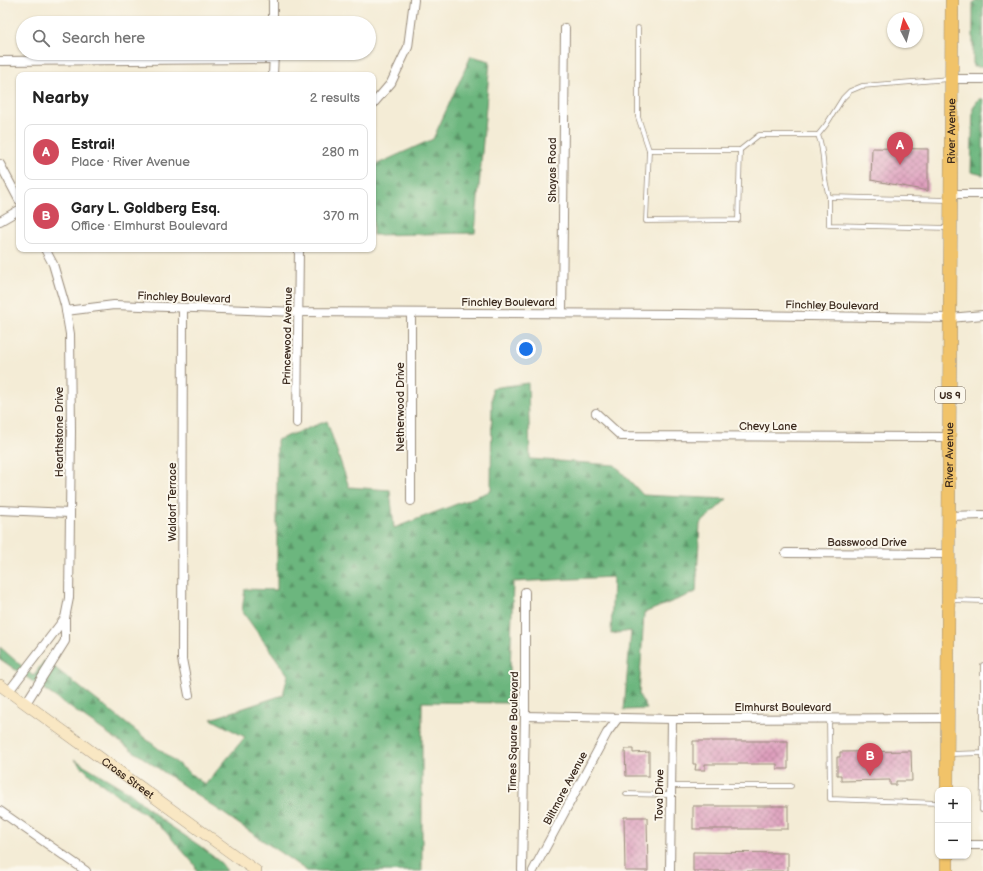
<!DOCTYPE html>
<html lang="en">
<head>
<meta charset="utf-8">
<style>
  :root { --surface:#fff; --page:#f2f2f2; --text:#222; --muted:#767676; --line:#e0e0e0; --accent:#d1495b }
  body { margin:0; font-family:"Balsamiq Sans",sans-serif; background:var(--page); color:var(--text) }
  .controls { position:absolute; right:12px; bottom:12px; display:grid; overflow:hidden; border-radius:8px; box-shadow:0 1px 3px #0004 }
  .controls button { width:36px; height:36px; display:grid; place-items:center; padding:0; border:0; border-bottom:1px solid var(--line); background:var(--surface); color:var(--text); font:20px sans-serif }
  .compass { position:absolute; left:887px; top:12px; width:36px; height:36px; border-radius:50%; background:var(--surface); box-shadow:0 1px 3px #0004; rotate:353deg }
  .you { position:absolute; left:526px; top:349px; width:14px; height:14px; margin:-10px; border:3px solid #fff; border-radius:50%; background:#1a73e8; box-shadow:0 0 0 6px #1a73e833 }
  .badge { display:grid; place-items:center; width:26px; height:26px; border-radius:50%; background:var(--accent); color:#fff; font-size:13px; font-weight:700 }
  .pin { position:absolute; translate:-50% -33px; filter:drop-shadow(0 1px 2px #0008) }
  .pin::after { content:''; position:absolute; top:21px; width:14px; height:12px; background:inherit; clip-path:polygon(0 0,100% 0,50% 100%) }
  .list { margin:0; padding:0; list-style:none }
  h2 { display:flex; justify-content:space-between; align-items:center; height:52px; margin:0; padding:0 16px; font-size:17px }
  h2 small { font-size:13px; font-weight:400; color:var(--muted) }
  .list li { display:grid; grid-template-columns:26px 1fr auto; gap:12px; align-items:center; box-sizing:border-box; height:56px; margin:0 8px 8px; padding:0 8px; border:1px solid var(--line); border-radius:8px }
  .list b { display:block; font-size:15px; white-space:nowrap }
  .list p { margin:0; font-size:13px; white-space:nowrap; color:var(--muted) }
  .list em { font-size:13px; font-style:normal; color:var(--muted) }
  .icon { flex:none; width:22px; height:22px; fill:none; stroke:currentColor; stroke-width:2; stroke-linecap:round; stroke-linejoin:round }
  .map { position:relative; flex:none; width:983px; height:871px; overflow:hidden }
  .search { position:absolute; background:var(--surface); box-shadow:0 1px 3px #0004; left:16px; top:16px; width:360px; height:44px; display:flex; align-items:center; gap:10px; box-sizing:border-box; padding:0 14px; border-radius:22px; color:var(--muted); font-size:15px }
  .panel { position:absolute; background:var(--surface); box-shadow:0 1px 3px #0004; left:16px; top:72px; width:360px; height:180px; border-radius:8px }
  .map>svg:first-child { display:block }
</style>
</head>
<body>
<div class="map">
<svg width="983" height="871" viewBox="0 0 983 871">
  <defs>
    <pattern id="forest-firs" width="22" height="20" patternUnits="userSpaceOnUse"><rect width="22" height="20" fill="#6cb67e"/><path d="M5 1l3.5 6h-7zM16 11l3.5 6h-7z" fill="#5a9467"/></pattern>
    <pattern id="building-cross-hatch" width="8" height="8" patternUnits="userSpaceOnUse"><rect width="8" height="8" fill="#de9fbd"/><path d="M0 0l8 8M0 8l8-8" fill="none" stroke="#b58299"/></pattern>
  </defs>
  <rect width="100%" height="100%" fill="#fbf7ec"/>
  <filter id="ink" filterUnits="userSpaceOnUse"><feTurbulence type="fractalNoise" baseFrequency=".025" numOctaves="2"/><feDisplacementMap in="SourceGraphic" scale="8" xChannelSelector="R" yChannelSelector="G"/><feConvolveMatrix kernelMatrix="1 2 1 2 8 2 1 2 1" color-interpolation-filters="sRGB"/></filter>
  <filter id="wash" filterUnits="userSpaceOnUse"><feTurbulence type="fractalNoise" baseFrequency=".012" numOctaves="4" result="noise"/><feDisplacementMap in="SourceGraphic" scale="16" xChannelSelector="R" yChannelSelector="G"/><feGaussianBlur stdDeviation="0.9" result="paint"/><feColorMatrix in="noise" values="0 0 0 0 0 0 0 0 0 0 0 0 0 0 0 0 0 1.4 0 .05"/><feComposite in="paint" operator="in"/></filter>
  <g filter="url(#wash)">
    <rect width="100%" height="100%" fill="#f4ecd6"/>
    <g fill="url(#forest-firs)" stroke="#54704e">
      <path d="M976 0H983V67H973V3Z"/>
      <path d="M471 56 490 61 475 233 373 235V166L433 139Z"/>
      <path d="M979 99H983V175L971 172 973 107Z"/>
      <path d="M528 383 530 459 615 465 643 495 727 499 700 524 696 592 644 613 639 695 647 709 624 710 631 631 611 634 613 577 513 582 509 703 422 702V871H307L0 659V647L33 676 45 660 205 785 245 737 211 719 283 695 288 675 242 611 245 589 277 590V440L327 421 349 487 390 490 394 528 491 491 492 388Z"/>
      <path d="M74 759 129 792 163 821 200 846 221 863 227 871H197L194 864 165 831 144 813 120 798 88 773Z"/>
    </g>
    <g id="blocks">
      <g fill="url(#building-cross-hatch)">
        <path d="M872 148 928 149V191L871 180Z"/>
        <path d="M693 741H788V769H777V764H705V770H695L696 764H693Z"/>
        <path d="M625 749H633V753L649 752V776H626Z"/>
        <path d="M911 751 912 781H896V785H890V780L841 781V775H837V757H840V752Z"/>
        <rect x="693" y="806" width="95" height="23"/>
        <path d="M624 817H647L648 871H625Z"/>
        <path d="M693 852 788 853V871H693Z"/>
      </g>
    </g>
  </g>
  <g filter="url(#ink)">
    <use href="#blocks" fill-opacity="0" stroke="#988b7a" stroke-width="1"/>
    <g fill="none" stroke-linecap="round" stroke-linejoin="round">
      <defs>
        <g id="service">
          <path d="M638 28V117L649 150 646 221 738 220 740 150"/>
          <path d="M818 135C823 147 823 159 824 172 825 181 827 189 829 197L948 200"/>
          <path d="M649 150H740L759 135H818L826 125 843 98 850 91 862 86 949 79"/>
          <path d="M829 197V225L949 228"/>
          <path d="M951 600 983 601"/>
          <path d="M829 718 830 799 938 803"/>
          <path d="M983 753V780"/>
          <path d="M950 754 983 753V665"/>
          <path d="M983 780 982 810H983"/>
          <path d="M671 786H791"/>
          <path d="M626 794 670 795"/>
        </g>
        <g id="minor">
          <path d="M273 0V23"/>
          <path d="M0 61 274 59"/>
          <path d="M273 75 274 53"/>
          <path d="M951 79H983"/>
          <path d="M373 104 391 83 408 47 414 0"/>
          <path d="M0 164 19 200"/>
          <path d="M951 194H983"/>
          <path d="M0 221 19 210"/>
          <path d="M183 308 182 659 189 695"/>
          <path d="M66 311 114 305 298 312 681 314 950 318 983 315"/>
          <path d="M411 313V501"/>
          <path d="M562 313 565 28"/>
          <path d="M596 413 621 436 949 437"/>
          <path d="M297 423 299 249"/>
          <path d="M0 510 70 513"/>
          <path d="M949 516 983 515"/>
          <path d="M786 553 949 554"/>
          <path d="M9 691 65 618"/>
          <path d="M26 703 65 641V618L69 598 71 431 70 334 65 305 53 264 45 249"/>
          <path d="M525 716 672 719 947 718"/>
          <path d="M0 811 86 871"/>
          <path d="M968 845H983"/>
          <path d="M522 871 525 716V592"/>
          <path d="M533 871 607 733 618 718"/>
          <path d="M670 871 672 719"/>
        </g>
        <g id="secondary">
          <path id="s1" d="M0 685 256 871"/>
        </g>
        <g id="trunk">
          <path id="s2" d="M947 790 952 0"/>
          <path d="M947 871V856"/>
        </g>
      </defs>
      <use href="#service" stroke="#988b7a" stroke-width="5.5"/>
      <use href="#minor" stroke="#988b7a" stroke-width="10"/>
      <use href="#secondary" stroke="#988b7a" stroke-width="12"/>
      <use href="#trunk" stroke="#988b7a" stroke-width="14"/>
      <use href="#service" stroke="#fff" stroke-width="4"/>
      <use href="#minor" stroke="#fff" stroke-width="8"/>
      <use href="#secondary" stroke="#f9e7c3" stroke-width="11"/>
      <use href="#trunk" stroke="#f1c369" stroke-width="13"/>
    </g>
  </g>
  <g text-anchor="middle" stroke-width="4" stroke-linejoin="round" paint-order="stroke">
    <rect fill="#fbf7ec" stroke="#75685c" stroke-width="1" x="935" y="387" width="30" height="16" rx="3"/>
    <g font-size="10" font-weight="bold" fill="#3b2a1e">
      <text x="950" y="399">US 9</text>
    </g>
    <g font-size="11" fill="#3b2a1e" stroke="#fbf7ec">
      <text dy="4" stroke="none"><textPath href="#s2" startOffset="659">River Avenue</textPath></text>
      <text transform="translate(552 170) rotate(-90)" y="4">Shayas Road</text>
      <text transform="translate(184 297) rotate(2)" y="4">Finchley Boulevard</text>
      <text x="508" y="306">Finchley Boulevard</text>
      <text transform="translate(832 305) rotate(1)" y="4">Finchley Boulevard</text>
      <text transform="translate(287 336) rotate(-89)" y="4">Princewood Avenue</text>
      <text transform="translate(400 407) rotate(-90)" y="4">Netherwood Drive</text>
      <text x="768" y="430">Chevy Lane</text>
      <text transform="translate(59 432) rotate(-90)" y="4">Hearthstone Drive</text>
      <text dy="4" stroke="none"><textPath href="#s2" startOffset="335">River Avenue</textPath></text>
      <text transform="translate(172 502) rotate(-90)" y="4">Waldorf Terrace</text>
      <text x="867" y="546">Basswood Drive</text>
      <text x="783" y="711">Elmhurst Boulevard</text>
      <text transform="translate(513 732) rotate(-89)" y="4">Times Square Boulevard</text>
      <text dy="4" stroke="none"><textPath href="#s1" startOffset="158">Cross Street</textPath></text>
      <text transform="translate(565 788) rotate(-62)" y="4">Biltmore Avenue</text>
      <text transform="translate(659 795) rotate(-89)" y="4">Tova Drive</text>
    </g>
  </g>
</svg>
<div class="controls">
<button>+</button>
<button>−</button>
</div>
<svg class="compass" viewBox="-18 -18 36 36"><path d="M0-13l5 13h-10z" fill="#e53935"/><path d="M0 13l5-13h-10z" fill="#767676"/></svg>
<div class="you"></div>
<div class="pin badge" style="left:900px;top:165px">A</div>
<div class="pin badge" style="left:870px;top:776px">B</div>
<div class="search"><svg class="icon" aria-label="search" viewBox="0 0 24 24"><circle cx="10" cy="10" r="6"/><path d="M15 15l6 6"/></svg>Search here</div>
<section class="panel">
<h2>Nearby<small>2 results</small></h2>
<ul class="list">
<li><span class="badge">A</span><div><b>Estrai!</b><p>Place · River Avenue</p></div><em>280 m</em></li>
<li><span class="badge">B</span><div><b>Gary L. Goldberg Esq.</b><p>Office · Elmhurst Boulevard</p></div><em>370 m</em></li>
</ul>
</section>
</div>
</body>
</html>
